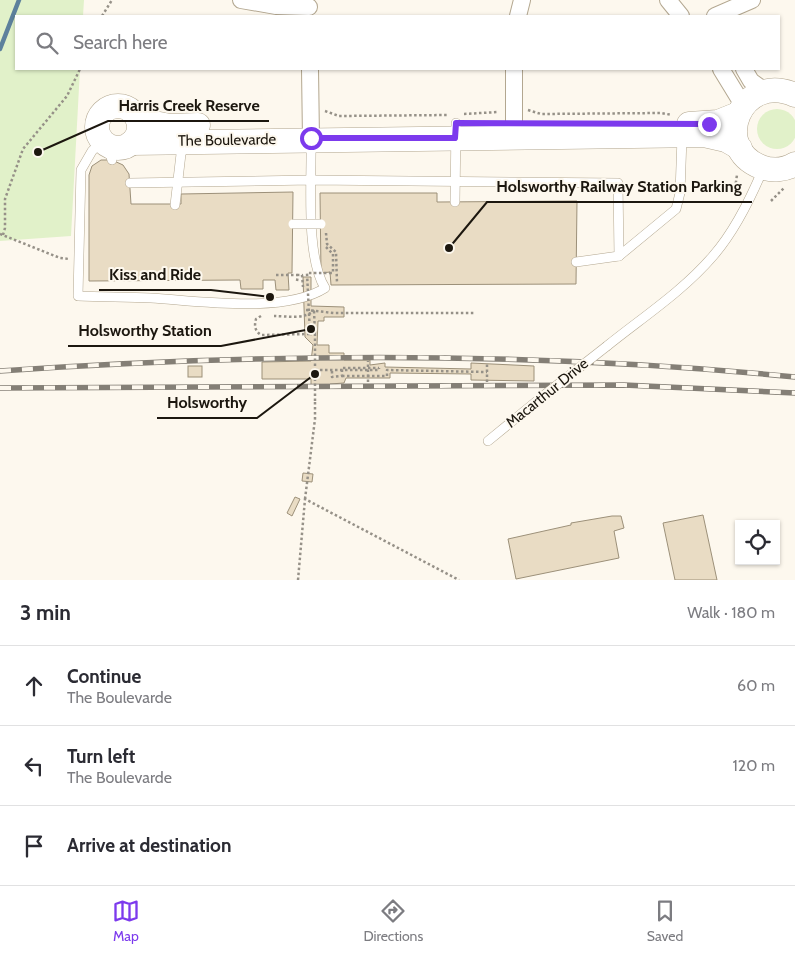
<!DOCTYPE html>
<html lang="en">
<head>
<meta charset="utf-8">
<style>
  :root { --surface:#fff; --page:#f7f7f7; --text:#2b2b33; --muted:#7c7c81; --line:#e1e1e2; --accent:#7c3aed }
  body { margin:0; font-family:Cabin,sans-serif; background:var(--page); color:var(--text) }
  .controls { position:absolute; right:15px; bottom:15px; display:grid; overflow:hidden; border-radius:0px; box-shadow:0 1px 4px #0004 }
  .controls button { width:45px; height:45px; display:grid; place-items:center; padding:0; border:0; border-bottom:1px solid var(--line); background:var(--surface); color:var(--text); font:25px sans-serif }
  .stop { position:absolute; width:15px; height:15px; margin:-11px; border:4px solid #7c3aed; border-radius:50%; background:#fff }
  .stop.end { background:#7c3aed; border-color:#fff; box-shadow:0 1px 5px #0008 }
  .list { margin:0; padding:0; list-style:none }
  h2 { display:flex; justify-content:space-between; align-items:center; height:65px; margin:0; padding:0 20px; font-size:21px }
  h2 small { font-size:16px; font-weight:400; color:var(--muted) }
  .list li { display:grid; grid-template-columns:32px 1fr auto; gap:15px; align-items:center; box-sizing:border-box; height:80px; padding:0 20px; border-top:1px solid var(--line) }
  .list b { display:block; font-size:19px; white-space:nowrap }
  .list p { margin:0; font-size:16px; white-space:nowrap; color:var(--muted) }
  .list em { font-size:16px; font-style:normal; color:var(--muted) }
  .icon { flex:none; width:28px; height:28px; fill:none; stroke:currentColor; stroke-width:2; stroke-linecap:round; stroke-linejoin:round }
  .map { position:relative; flex:none; width:795px; height:580px; overflow:hidden }
  .search { position:absolute; background:var(--surface); box-shadow:0 1px 4px #0004; left:15px; right:15px; top:15px; height:55px; display:flex; align-items:center; gap:12px; box-sizing:border-box; padding:0 18px; border-radius:0px; color:var(--muted); font-size:19px }
  .sheet { height:305px; background:var(--surface) }
  nav { display:flex; justify-content:space-around; align-items:center; box-sizing:border-box; height:70px; border-top:1px solid var(--line); background:var(--surface); font-size:14px; color:var(--muted) }
  nav a { display:grid; justify-items:center; gap:2px }
  nav .on { color:var(--accent) }
  .map>svg:first-child { display:block }
</style>
</head>
<body>
<div class="map">
<svg width="795" height="580" viewBox="0 0 795 580">
  <rect width="100%" height="100%" fill="#fdf8ee"/>
  <g fill="#e1f1c9">
    <path d="M0 0H84L83 16H16V69H80L71 236 0 241Z"/>
    <circle cx="777" cy="129" r="20"/>
  </g>
  <g fill="none" stroke-linecap="round" stroke-linejoin="round">
    <path stroke="#5d819c" stroke-width="4.5" d="M0 49 19 0"/>
  </g>
  <g fill="#e9dcc4" stroke="#9c9079">
    <path d="M101 160H112L123 165 129 174 131 204H181V194L293 192 292 273H288L289 290H276L275 280H263V289H241L240 280 89 281V175L92 166Z"/>
    <path d="M320 193H437V202L577 201 576 284 331 285 330 272 321 273Z"/>
    <path d="M303 277H311V306L344 307V317H324V321H318L317 345H329V353H344V360H370V365L385 363V367L471 369V363L534 366V381L471 380V374L390 373V378H346L344 383 330 384V387H311V379H262V362L311 361 313 345 305 337Z"/>
    <rect x="188" y="366" width="14" height="11"/>
    <path d="M303 473 313 474 312 482 302 481Z"/>
    <path d="M295 497 300 499 292 516 287 513Z"/>
    <path d="M703 515 717 580H675L663 523Z"/>
    <path d="M612 516H621L624 528 614 531 619 558 516 579 508 539 571 525V523Z"/>
  </g>
  <g fill="none" stroke-linecap="round" stroke-linejoin="round">
    <defs>
      <g id="lane">
        <path d="M102 141 92 151 81 170 78 296C102 297 127 297 151 298 199 301 284 314 325 288 305 256 312 179 311 140"/>
        <path d="M107 145 112 160"/>
        <path d="M130 183 312 180 618 183 619 256"/>
        <path d="M455 202 456 123"/>
        <path d="M175 205 181 154 185 145"/>
        <path d="M576 262 619 256 676 209 680 193 682 137"/>
        <path d="M607 346C643 317 683 291 713 256 735 231 750 200 763 169"/>
        <path d="M488 441 538 400"/>
      </g>
      <g id="street">
        <path d="M241 0 276 6 309 7"/>
        <path d="M668 0 681 16"/>
        <path d="M518 16 522 0"/>
        <path d="M715 16 752 0"/>
        <path d="M310 69 311 139"/>
        <path d="M514 69V123"/>
        <path d="M721 69 743 105"/>
        <path d="M744 69 751 81 765 91"/>
      </g>
      <g id="secondary">
        <path d="M795 95C741 71 710 147 761 167 772 171 785 170 795 164"/>
        <circle cx="118" cy="127" r="21"/>
        <path d="M138 120 170 126 198 125"/>
        <path d="M689 124 718 122 738 114"/>
        <path d="M131 143 704 135 726 140 740 148"/>
      </g>
    </defs>
    <use href="#lane" stroke="#b3a790" stroke-width="10"/>
    <use href="#street" stroke="#b3a790" stroke-width="18"/>
    <use href="#secondary" stroke="#b3a790" stroke-width="25"/>
    <g stroke="#969188" stroke-width="2.5" stroke-dasharray="2.5 2.5" stroke-linecap="butt">
      <path d="M102 16 112 0"/>
      <path d="M528 110 541 114 661 113 672 115"/>
      <path d="M325 111 339 116 448 115"/>
      <path d="M464 114 498 112"/>
      <path d="M735 188 737 175"/>
      <path d="M771 201 784 188"/>
      <path d="M326 233 327 244 336 252 337 283"/>
      <path d="M0 234 60 258 69 259"/>
      <path d="M3 235 5 228V199L23 149 67 96 80 69"/>
      <path d="M326 247 333 254V273H330"/>
      <path d="M276 275H298"/>
      <path d="M297 281 298 275H302L303 287"/>
      <path d="M306 310 334 313H474"/>
      <path d="M314 311 315 334"/>
      <path d="M261 316 256 319C254 326 255 331 261 335L310 334"/>
      <path d="M274 316C286 316 306 320 314 310"/>
      <path d="M315 370H379V368"/>
      <path d="M342 376H387V370L487 372"/>
      <path d="M368 382V361"/>
      <path d="M487 382V363"/>
      <path d="M305 499 315 419V401"/>
      <path d="M298 580 305 499 459 580"/>
    </g>
    <use href="#lane" stroke="#fff" stroke-width="9"/>
    <use href="#street" stroke="#fff" stroke-width="16"/>
    <use href="#secondary" stroke="#fff" stroke-width="24"/>
    <defs>
      <g id="rail">
        <path d="M0 371C264 353 531 351 795 377"/>
        <path d="M0 388 624 385 795 393"/>
      </g>
    </defs>
    <use href="#rail" stroke="#847f76" stroke-width="5.5"/>
    <use href="#rail" stroke="#fdf8ee" stroke-width="4" stroke-dasharray="11" stroke-linecap="butt"/>
    <defs>
      <g id="lane-bridge">
        <path d="M293 224H321"/>
        <path d="M538 400 607 346"/>
      </g>
    </defs>
    <use href="#lane-bridge" stroke="#b3a790" stroke-width="10" stroke-linecap="butt"/>
    <g stroke="#969188" stroke-width="2.5" stroke-dasharray="2.5 2.5" stroke-linecap="butt">
      <path d="M332 371V377L342 376V368H379"/>
      <path d="M315 401V334H310L307 273H330"/>
    </g>
    <use href="#lane-bridge" stroke="#fff" stroke-width="9"/>
  </g>
  <g fill="none" stroke-linecap="round" stroke-linejoin="round">
    <path stroke="#7c3aed" stroke-width="6" d="M311 138H455L456 123 709 124"/>
  </g>
  <g text-anchor="middle" stroke-width="4" stroke-linejoin="round" paint-order="stroke">
    <g font-size="15" fill="#1c170f" stroke="#fdf8ee">
      <text transform="translate(227 140) rotate(-1)" y="5">The Boulevarde</text>
      <text transform="translate(547 393) rotate(-39)" y="5">Macarthur Drive</text>
    </g>
  </g>
  <path fill="none" stroke="#1c170f" stroke-width="2" d="M38 152L108 121H269M449 248L487 202H752M270 297L211 290H99M311 329L221 346H68M315 374L257 418H157"/>
  <g fill="#1c170f" stroke="#fdf8ee" stroke-width="2">
    <circle cx="38" cy="152" r="5"/>
    <circle cx="449" cy="248" r="5"/>
    <circle cx="270" cy="297" r="5"/>
    <circle cx="311" cy="329" r="5"/>
    <circle cx="315" cy="374" r="5"/>
  </g>
  <g font-size="16" text-anchor="middle" font-weight="bold" fill="#1c170f" stroke="#fdf8ee" stroke-width="4" stroke-linejoin="round" paint-order="stroke">
    <text x="189" y="111">Harris Creek Reserve</text>
    <text x="619" y="192">Holsworthy Railway Station Parking</text>
    <text x="155" y="280">Kiss and Ride</text>
    <text x="145" y="336">Holsworthy Station</text>
    <text x="207" y="408">Holsworthy</text>
  </g>
</svg>
<div class="controls">
<button><svg class="icon" aria-label="locate" viewBox="0 0 24 24"><circle cx="12" cy="12" r="6"/><path d="M12 2v4M12 18v4M2 12h4M18 12h4"/></svg></button>
</div>
<div class="stop" style="left:311px;top:138px"></div>
<div class="stop end" style="left:709px;top:124px"></div>
<div class="search"><svg class="icon" aria-label="search" viewBox="0 0 24 24"><circle cx="10" cy="10" r="6"/><path d="M15 15l6 6"/></svg>Search here</div>
</div>
<section class="sheet">
<h2>3 min<small>Walk · 180 m</small></h2>
<ul class="list">
<li><svg class="icon" aria-label="ahead" viewBox="0 0 24 24"><path d="M12 20V5M6 11l6-6 6 6"/></svg><div><b>Continue</b><p>The Boulevarde</p></div><em>60 m</em></li>
<li><svg class="icon" aria-label="left" viewBox="0 0 24 24"><path d="M17 20v-9H6M10 6l-5 5 5 5"/></svg><div><b>Turn left</b><p>The Boulevarde</p></div><em>120 m</em></li>
<li><svg class="icon" aria-label="arrive" viewBox="0 0 24 24"><path d="M6 21V4h12l-3 4 3 4H6"/></svg><div><b>Arrive at destination</b></div></li>
</ul>
</section>
<nav>
<a class="on"><svg class="icon" aria-label="map" viewBox="0 0 24 24"><path d="M3 6l6-2 6 2 6-2v14l-6 2-6-2-6 2zM9 4v14M15 6v14"/></svg>Map</a>
<a><svg class="icon" aria-label="directions" viewBox="0 0 24 24"><path d="M12 3l9 9-9 9-9-9zM9 14v-3h6M13 9l2 2-2 2"/></svg>Directions</a>
<a><svg class="icon" aria-label="saved" viewBox="0 0 24 24"><path d="M7 4h10v16l-5-4-5 4z"/></svg>Saved</a>
</nav>
</body>
</html>
